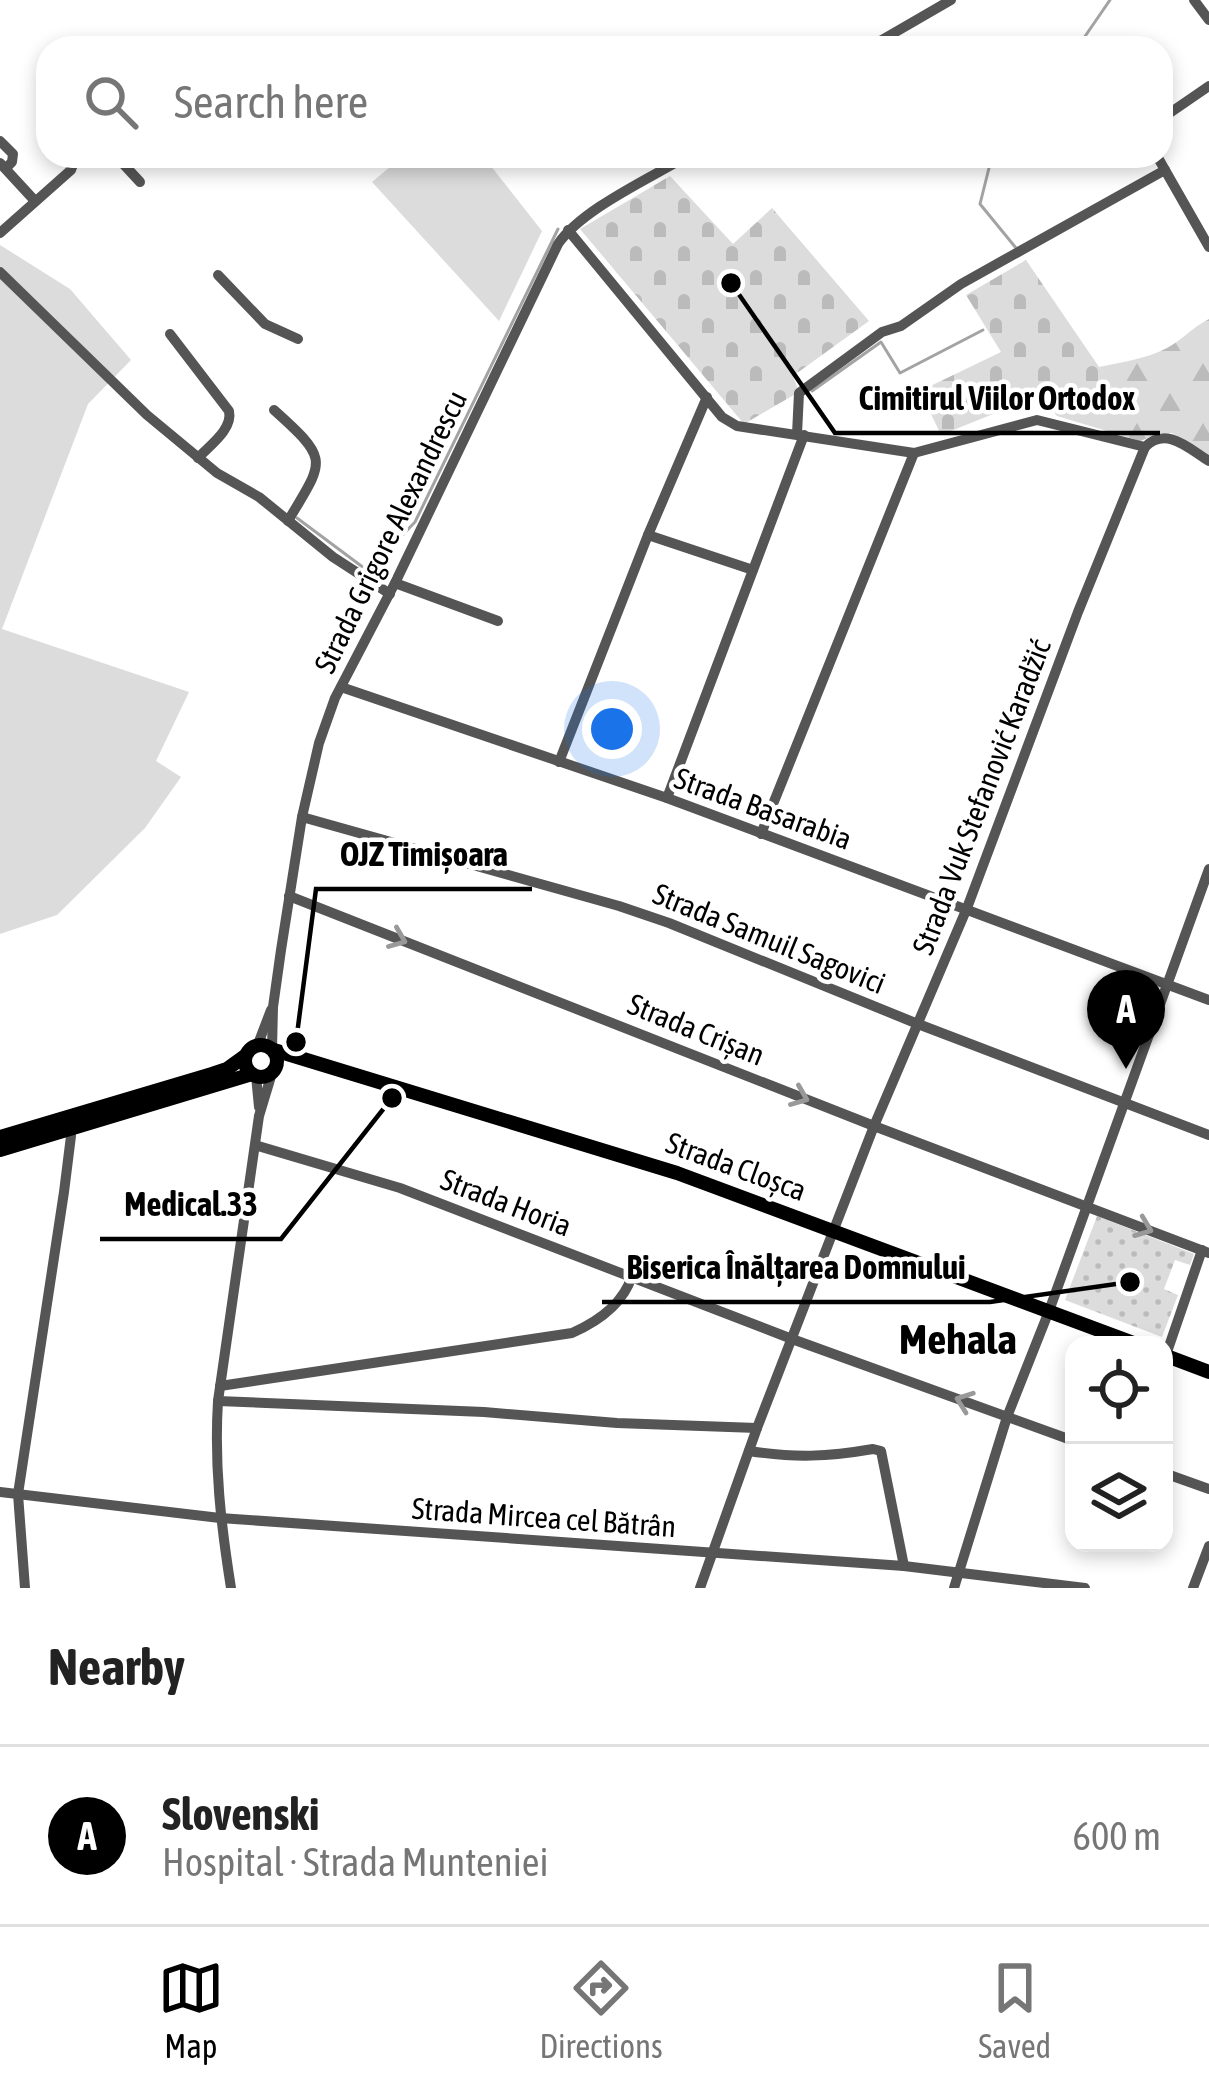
<!DOCTYPE html>
<html lang="en">
<head>
<meta charset="utf-8">
<style>
  :root { --surface:#fff; --page:#f2f2f2; --text:#222; --muted:#767676; --line:#e0e0e0; --accent:#000 }
  body { margin:0; font-family:"Asap Condensed",sans-serif; background:var(--page); color:var(--text) }
  .controls { position:absolute; right:36px; bottom:36px; display:grid; overflow:hidden; border-radius:24px; box-shadow:0 6px 18px #0003 }
  .controls button { width:108px; height:108px; display:grid; place-items:center; padding:0; border:0; border-bottom:3px solid var(--line); background:var(--surface); color:var(--text); font:60px sans-serif }
  .you { position:absolute; left:612px; top:729px; width:42px; height:42px; margin:-30px; border:9px solid #fff; border-radius:50%; background:#1a73e8; box-shadow:0 0 0 18px #1a73e833 }
  .badge { display:grid; place-items:center; width:78px; height:78px; border-radius:50%; background:var(--accent); color:#fff; font-size:39px; font-weight:700 }
  .pin { position:absolute; translate:-50% -99px; filter:drop-shadow(0 3px 6px #0008) }
  .pin::after { content:''; position:absolute; top:63px; width:42px; height:36px; background:inherit; clip-path:polygon(0 0,100% 0,50% 100%) }
  .list { margin:0; padding:0; list-style:none }
  h2 { display:flex; justify-content:space-between; align-items:center; height:156px; margin:0; padding:0 48px; font-size:51px }
  h2 small { font-size:39px; font-weight:400; color:var(--muted) }
  .list li { display:grid; grid-template-columns:78px 1fr auto; gap:36px; align-items:center; box-sizing:border-box; height:180px; padding:0 48px; border-top:3px solid var(--line) }
  .list b { display:block; font-size:45px; white-space:nowrap }
  .list p { margin:0; font-size:39px; white-space:nowrap; color:var(--muted) }
  .list em { font-size:39px; font-style:normal; color:var(--muted) }
  .icon { flex:none; width:66px; height:66px; fill:none; stroke:currentColor; stroke-width:2; stroke-linecap:round; stroke-linejoin:round }
  .map { position:relative; flex:none; width:1209px; height:1588px; overflow:hidden }
  .search { position:absolute; background:var(--surface); box-shadow:0 6px 18px #0003; left:36px; right:36px; top:36px; height:132px; display:flex; align-items:center; gap:30px; box-sizing:border-box; padding:0 42px; border-radius:36px; color:var(--muted); font-size:45px }
  .sheet { height:336px; background:var(--surface) }
  nav { display:flex; justify-content:space-around; align-items:center; box-sizing:border-box; height:168px; border-top:3px solid var(--line); background:var(--surface); font-size:33px; color:var(--muted) }
  nav a { display:grid; justify-items:center; gap:6px }
  nav .on { color:var(--accent) }
  .map>svg:first-child { display:block }
</style>
</head>
<body>
<div class="map">
<svg width="1209" height="1588" viewBox="0 0 1209 1588">
  <defs>
    <pattern id="forest-firs" width="22" height="20" patternUnits="userSpaceOnUse" patternTransform="scale(3)"><rect width="22" height="20" fill="#dcdcdc"/><path d="M5 1l3.5 6h-7zM16 11l3.5 6h-7z" fill="#bbb"/></pattern>
    <pattern id="cemetery-stones" width="16" height="16" patternUnits="userSpaceOnUse" patternTransform="scale(3)"><rect width="16" height="16" fill="#dcdcdc"/><path d="M2 7V4a2 2 0 0 1 4 0v3zM10 15v-3a2 2 0 0 1 4 0v3z" fill="#bbb"/></pattern>
    <pattern id="park-dots" width="8" height="8" patternUnits="userSpaceOnUse" patternTransform="scale(3)"><rect width="8" height="8" fill="#dcdcdc"/><path d="M2 2h.1M6 6h.1" fill="none" stroke="#bbb" stroke-width="1.8" stroke-linecap="round"/></pattern>
  </defs>
  <rect width="100%" height="100%" fill="#fff"/>
  <g fill="#dcdcdc">
    <path d="M403 156H483L542 231 499 321 372 182Z"/>
    <path d="M0 245 70 289 131 360 88 404 2 629 189 692 156 761 181 777 145 828 57 915 0 934Z"/>
  </g>
  <path fill="url(#forest-firs)" d="M1209 319V455L1172 433H1161L1140 441 1057 416 1040 396 1112 387 1099 367C1122 362 1146 359 1167 348 1182 340 1193 327 1209 319Z"/>
  <g fill="url(#cemetery-stones)">
    <path d="M670 176 733 244 772 208 869 321 793 376 799 392 744 424 580 229Z"/>
    <path d="M1026 260 1112 386 1082 407 1063 392 1043 394 941 435 920 391 1001 352 966 295Z"/>
  </g>
  <path fill="url(#park-dots)" d="M1097 1216 1194 1254 1190 1265 1175 1260 1164 1289 1178 1295 1162 1337 1065 1300Z"/>
  <g fill="none" stroke-linecap="round" stroke-linejoin="round">
    <g stroke="#a3a3a3" stroke-width="3">
      <path d="M1077 48 1110 0"/>
      <path d="M992 156 980 204 1016 248"/>
      <path d="M812 391 881 342 900 373 983 330"/>
      <path d="M297 518 368 571 415 522 558 229"/>
    </g>
    <g stroke="#555" stroke-width="10">
      <path d="M1194 0 1209 20"/>
      <path d="M868 48 951 0"/>
      <path d="M1161 119 1209 86"/>
      <path d="M0 141 13 154 12 162 6 168"/>
      <path d="M116 156 140 182"/>
      <path d="M1157 156 1209 247"/>
      <path d="M0 163 35 201"/>
      <path d="M568 230 722 417 737 426 914 453 1037 420 1145 447C1166 426 1188 448 1209 461"/>
      <path d="M0 233 71 170 76 156"/>
      <path d="M0 272 147 415 217 473 259 497 333 557 390 594"/>
      <path d="M218 275 265 324 298 339"/>
      <path d="M170 334 229 411C233 429 210 445 198 458"/>
      <path d="M274 410C331 461 324 460 288 521"/>
      <path d="M797 434 799 393 882 332 901 326 961 284 1165 170"/>
      <path d="M648 535 753 570"/>
      <path d="M395 583 498 621"/>
      <path d="M341 687 667 798 1209 1000"/>
      <path d="M559 762 648 535 707 397"/>
      <path d="M667 798 804 435"/>
      <path d="M302 817 619 906 669 923 918 1024 1209 1135"/>
      <path d="M761 834 914 453"/>
      <path d="M289 896 874 1126 1209 1253"/>
      <path d="M258 1044 271 1010"/>
      <path d="M272 1049 273 1007 281 950 302 817 319 743 335 698 395 583 558 244C582 209 649 179 687 156"/>
      <path d="M256 1076 259 1107"/>
      <path d="M255 1145 400 1188 792 1339 1074 1441"/>
      <path d="M1166 1355 1202 1250"/>
      <path d="M220 1386 572 1333C597 1322 623 1304 632 1276"/>
      <path d="M218 1401 484 1412 617 1423 757 1428"/>
      <path d="M749 1451C795 1458 827 1457 873 1449L881 1451 904 1566"/>
      <path d="M1164 1473 1209 1489"/>
      <path d="M0 1492 220 1518 904 1566 1085 1588"/>
      <path d="M25 1588 18 1494 64 1192 71 1136 69 1122"/>
      <path d="M231 1588C221 1525 214 1465 218 1401L259 1116 272 1073"/>
      <path d="M700 1588 757 1428 874 1126 967 908 1078 612 1145 447"/>
      <path d="M954 1588 1007 1417 1049 1311 1209 869"/>
      <path d="M1193 1588 1209 1546"/>
    </g>
    <g stroke="#000" stroke-width="14">
      <circle cx="261" cy="1061" r="16"/>
      <path d="M274 1050 677 1173 1139 1345"/>
      <path d="M0 1137 212 1074 227 1069 245 1056"/>
      <path d="M0 1150 252 1074"/>
      <path d="M1164 1355 1209 1372"/>
    </g>
  </g>
  <defs><path id="oneway-chevron" d="M-2-3.5L2.5 0L-2 3.5" fill="none" stroke-width="1.6" stroke-linecap="round" stroke-linejoin="round" transform="scale(3)"/></defs>
  <g stroke="#999">
    <use href="#oneway-chevron" transform="translate(398 939) rotate(22)"/>
    <use href="#oneway-chevron" transform="translate(800 1097) rotate(22)"/>
    <use href="#oneway-chevron" transform="translate(1144 1228) rotate(21)"/>
    <use href="#oneway-chevron" transform="translate(964 1401) rotate(-160)"/>
  </g>
  <g text-anchor="middle" stroke-width="9" stroke-linejoin="round" paint-order="stroke">
    <g font-size="30" fill="#000" stroke="#fff">
      <text transform="translate(391 532) rotate(-64)" y="10">Strada Grigore Alexandrescu</text>
      <text transform="translate(982 797) rotate(-69)" y="10">Strada Vuk Stefanović Karadžić</text>
      <text transform="translate(763 809) rotate(20)" y="10">Strada Basarabia</text>
      <text transform="translate(769 939) rotate(22)" y="10">Strada Samuil Sagovici</text>
      <text transform="translate(696 1030) rotate(22)" y="10">Strada Crișan</text>
      <text transform="translate(736 1167) rotate(20)" y="10">Strada Cloșca</text>
      <text transform="translate(506 1203) rotate(21)" y="10">Strada Horia</text>
      <text transform="translate(544 1518) rotate(4)" y="10">Strada Mircea cel Bătrân</text>
    </g>
    <g font-size="42" font-weight="bold" fill="#000" stroke="#fff">
      <text x="958" y="1354">Mehala</text>
    </g>
  </g>
  <path fill="none" stroke="#000" stroke-width="4.5" d="M731 283L835 433H1160M296 1042L316 889H532M392 1098L281 1239H100M1130 1282L990 1302H602"/>
  <g fill="#000" stroke="#fff" stroke-width="4.5">
    <circle cx="731" cy="283" r="12"/>
    <circle cx="296" cy="1042" r="12"/>
    <circle cx="392" cy="1098" r="12"/>
    <circle cx="1130" cy="1282" r="12"/>
  </g>
  <g font-size="33" text-anchor="middle" font-weight="bold" fill="#000" stroke="#fff" stroke-width="9" stroke-linejoin="round" paint-order="stroke">
    <text x="997" y="410">Cimitirul Viilor Ortodox</text>
    <text x="424" y="866">OJZ Timișoara</text>
    <text x="191" y="1216">Medical.33</text>
    <text x="796" y="1279">Biserica Înălțarea Domnului</text>
  </g>
</svg>
<div class="controls">
<button><svg class="icon" aria-label="locate" viewBox="0 0 24 24"><circle cx="12" cy="12" r="6"/><path d="M12 2v4M12 18v4M2 12h4M18 12h4"/></svg></button>
<button><svg class="icon" aria-label="layers" viewBox="0 0 24 24"><path d="M12 4l9 5-9 5-9-5zM3 14l9 5 9-5"/></svg></button>
</div>
<div class="you"></div>
<div class="pin badge" style="left:1126px;top:1069px">A</div>
<div class="search"><svg class="icon" aria-label="search" viewBox="0 0 24 24"><circle cx="10" cy="10" r="6"/><path d="M15 15l6 6"/></svg>Search here</div>
</div>
<section class="sheet">
<h2>Nearby<small></small></h2>
<ul class="list">
<li><span class="badge">A</span><div><b>Slovenski</b><p>Hospital · Strada Munteniei</p></div><em>600 m</em></li>
</ul>
</section>
<nav>
<a class="on"><svg class="icon" aria-label="map" viewBox="0 0 24 24"><path d="M3 6l6-2 6 2 6-2v14l-6 2-6-2-6 2zM9 4v14M15 6v14"/></svg>Map</a>
<a><svg class="icon" aria-label="directions" viewBox="0 0 24 24"><path d="M12 3l9 9-9 9-9-9zM9 14v-3h6M13 9l2 2-2 2"/></svg>Directions</a>
<a><svg class="icon" aria-label="saved" viewBox="0 0 24 24"><path d="M7 4h10v16l-5-4-5 4z"/></svg>Saved</a>
</nav>
</body>
</html>
